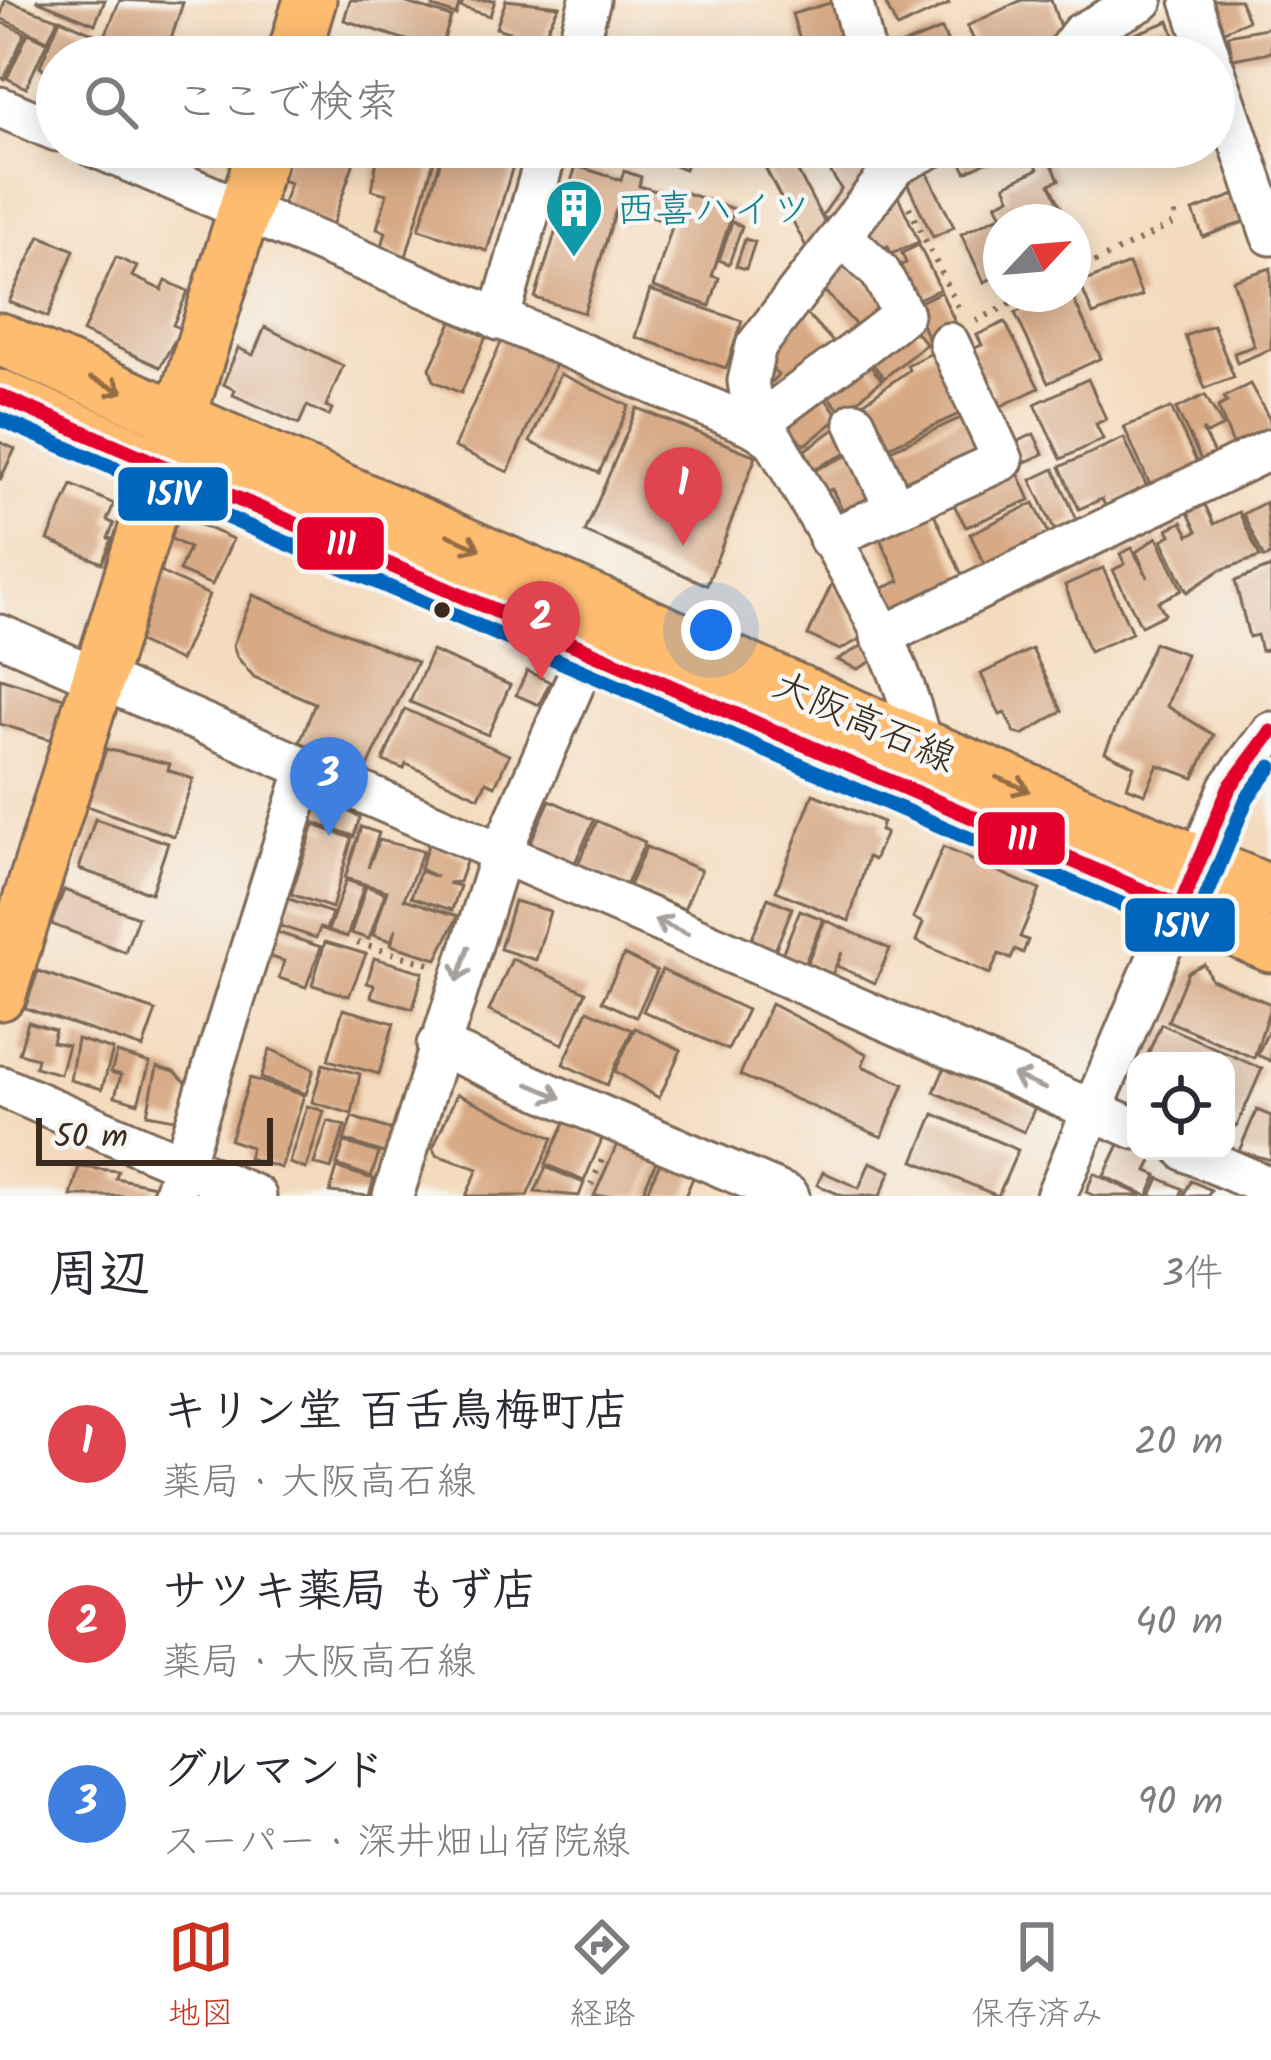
<!DOCTYPE html>
<html lang="ja">
<head>
<meta charset="utf-8">
<style>
  :root { --surface:#fff; --page:#f2f2f3; --text:#2b2b33; --muted:#7c7c81; --line:#e1e1e2; --accent:#c8321e }
  body { margin:0; font-family:Kalam,"Klee One",sans-serif; background:var(--page); color:var(--text) }
  .controls { position:absolute; right:36px; bottom:36px; display:grid; overflow:hidden; border-radius:24px; box-shadow:0 6px 30px #0003 }
  .controls button { width:108px; height:108px; display:grid; place-items:center; padding:0; border:0; border-bottom:3px solid var(--line); background:var(--surface); color:var(--text); font:60px sans-serif }
  .compass { position:absolute; left:983px; top:204px; width:108px; height:108px; border-radius:50%; background:var(--surface); box-shadow:0 6px 30px #0003; rotate:64deg }
  .scale { position:absolute; left:36px; bottom:30px; width:237px; box-sizing:border-box; padding-left:12px; border:6px solid #3b2a1e; border-top:0; font-size:33px; line-height:42px; white-space:nowrap; color:#3b2a1e; -webkit-text-stroke:9px #f6f6f2; paint-order:stroke }
  .you { position:absolute; left:711px; top:630px; width:42px; height:42px; margin:-30px; border:9px solid #fff; border-radius:50%; background:#1a73e8; box-shadow:0 0 0 18px #1a73e833 }
  .badge { display:grid; place-items:center; width:78px; height:78px; border-radius:50%; background:var(--accent); color:#fff; font-size:39px; font-weight:700 }
  .pin { position:absolute; translate:-50% -99px; filter:drop-shadow(0 3px 6px #0008) }
  .pin::after { content:''; position:absolute; top:63px; width:42px; height:36px; background:inherit; clip-path:polygon(0 0,100% 0,50% 100%) }
  .list { margin:0; padding:0; list-style:none }
  h2 { display:flex; justify-content:space-between; align-items:center; height:156px; margin:0; padding:0 48px; font-size:51px }
  h2 small { font-size:39px; font-weight:400; color:var(--muted) }
  .list li { display:grid; grid-template-columns:78px 1fr auto; gap:36px; align-items:center; box-sizing:border-box; height:180px; padding:0 48px; border-top:3px solid var(--line) }
  .list b { display:block; font-size:45px; white-space:nowrap }
  .list p { margin:0; font-size:39px; white-space:nowrap; color:var(--muted) }
  .list em { font-size:39px; font-style:normal; color:var(--muted) }
  .icon { flex:none; width:66px; height:66px; fill:none; stroke:currentColor; stroke-width:2; stroke-linecap:round; stroke-linejoin:round }
  .map { position:relative; flex:none; width:1271px; height:1196px; overflow:hidden }
  .search { position:absolute; background:var(--surface); box-shadow:0 6px 30px #0003; left:36px; right:36px; top:36px; height:132px; display:flex; align-items:center; gap:30px; box-sizing:border-box; padding:0 42px; border-radius:66px; color:var(--muted); font-size:45px }
  .sheet { height:696px; background:var(--surface) }
  nav { display:flex; justify-content:space-around; align-items:center; box-sizing:border-box; height:168px; border-top:3px solid var(--line); background:var(--surface); font-size:33px; color:var(--muted) }
  nav a { display:grid; justify-items:center; gap:6px }
  nav .on { color:var(--accent) }
  .map>svg:first-child { display:block }
</style>
</head>
<body>
<div class="map">
<svg width="1271" height="1196" viewBox="0 0 1271 1196">
  <rect width="100%" height="100%" fill="#f6f6f2"/>
  <filter id="ink" filterUnits="userSpaceOnUse"><feTurbulence type="fractalNoise" baseFrequency=".00833" numOctaves="2"/><feDisplacementMap in="SourceGraphic" scale="24" xChannelSelector="R" yChannelSelector="G"/><feConvolveMatrix kernelMatrix="1 2 1 2 8 2 1 2 1" color-interpolation-filters="sRGB"/></filter>
  <filter id="wash" filterUnits="userSpaceOnUse"><feTurbulence type="fractalNoise" baseFrequency=".004" numOctaves="4" result="noise"/><feDisplacementMap in="SourceGraphic" scale="48" xChannelSelector="R" yChannelSelector="G"/><feGaussianBlur stdDeviation="2.7" result="paint"/><feColorMatrix in="noise" values="0 0 0 0 0 0 0 0 0 0 0 0 0 0 0 0 0 1.4 0 .05"/><feComposite in="paint" operator="in"/></filter>
  <g filter="url(#wash)">
    <rect width="100%" height="100%" fill="#f4dbbe"/>
    <g id="blocks">
      <g fill="#d7a985">
        <path d="M5 0 58 19 48 40 0 18Z"/>
        <path d="M36 0H105L95 24Z"/>
        <path d="M120 0 183 3 165 57 97 55Z"/>
        <path d="M350 0H398L451 17 440 51 344 20Z"/>
        <path d="M436 0H454L459 5 456 15 433 7Z"/>
        <path d="M464 0H495L490 16 461 7Z"/>
        <path d="M506 0 559 6 540 42 496 28Z"/>
        <path d="M840 0 855 57H805L792 14Z"/>
        <path d="M884 0H947L949 4 897 28Z"/>
        <path d="M1022 0H1051L1063 36 1028 57H982L967 26Z"/>
        <path d="M1207 0H1240L1248 20 1224 31Z"/>
        <path d="M60 19 95 34 85 57H57V80L40 66Z"/>
        <path d="M1169 21 1183 57H1105L1101 47Z"/>
        <path d="M0 22 25 33 4 79 0 77Z"/>
        <path d="M1271 27V52L1233 59 1228 35Z"/>
        <path d="M942 29 952 54 886 57 884 52Z"/>
        <path d="M28 33 47 42 26 88 7 78Z"/>
        <path d="M509 34 555 50 553 57H501Z"/>
        <path d="M323 37 359 48 357 57H324L319 52Z"/>
        <path d="M289 147H359L332 226 281 209 290 183 278 179Z"/>
        <path d="M379 147 435 157 405 260 382 246 386 232 377 228 387 194 372 190Z"/>
        <path d="M445 147H488L516 156 487 251 419 229Z"/>
        <path d="M619 147H692L685 169Z"/>
        <path d="M722 147H762L730 163Z"/>
        <path d="M767 147H785L832 237 814 262 757 152Z"/>
        <path d="M815 147H866L884 169 836 227 822 216 841 189Z"/>
        <path d="M968 147H1001L1004 153 966 172 957 152Z"/>
        <path d="M1028 147H1044L1059 180 1050 184 1068 222H1001V274L984 282 961 234 1002 215 996 204 1010 197 1005 185 1038 169Z"/>
        <path d="M576 166 621 180 624 171 641 177 639 186 669 195 661 220 617 206 584 313 535 298Z"/>
        <path d="M926 170 954 227 933 237 906 181Z"/>
        <path d="M683 192 734 209 712 276 719 278 710 306 653 287Z"/>
        <path d="M1242 192 1252 219 1203 237 1193 211Z"/>
        <path d="M897 194 919 242 891 254 888 246 872 253 863 233 870 231 866 221Z"/>
        <path d="M732 222 742 226 729 264 719 260Z"/>
        <path d="M40 236 74 250 48 317 9 302Z"/>
        <path d="M745 239 755 242 746 269 736 266Z"/>
        <path d="M919 245 940 289 909 303 893 269 906 263 902 253Z"/>
        <path d="M116 257 137 267 132 276 162 290 166 281 188 291 173 325 181 329 160 367 83 332Z"/>
        <path d="M845 262 891 306 864 334 821 287Z"/>
        <path d="M1129 264 1142 296 1093 315 1080 283Z"/>
        <path d="M1271 268V349L1237 363 1234 353 1254 346 1233 280Z"/>
        <path d="M650 290 742 321 726 368 635 337Z"/>
        <path d="M941 292 958 328 929 341 914 305Z"/>
        <path d="M1056 294H1071L1101 358 1048 383 1015 313Z"/>
        <path d="M805 312 835 344 778 398 767 386 778 375 763 359Z"/>
        <path d="M452 322 486 337 461 393 434 381 430 368Z"/>
        <path d="M908 322 926 344 884 378 868 358Z"/>
        <path d="M1005 322 1039 388 997 408 990 393 995 391 986 373 981 376 972 349 982 345 977 335Z"/>
        <path d="M1213 325 1234 377 1205 388 1185 336Z"/>
        <path d="M265 327 343 366 326 406 332 409 329 416 307 406 299 424 233 395 235 390 223 384 238 348 253 355Z"/>
        <path d="M504 336 557 360 508 472 454 447Z"/>
        <path d="M936 351 965 411 880 451 859 406 909 370 907 365Z"/>
        <path d="M866 361 882 380 842 413 826 394Z"/>
        <path d="M560 374 629 406 599 473 530 442Z"/>
        <path d="M1088 379 1106 419 1096 424 1103 439 1061 459 1035 404Z"/>
        <path d="M1250 384 1270 420 1271 439 1236 452 1218 407 1227 402 1224 397Z"/>
        <path d="M818 390 840 417 805 445 788 430 784 418Z"/>
        <path d="M1205 395 1223 426 1207 434 1202 430 1220 466 1207 472 1176 409Z"/>
        <path d="M637 408 756 456 707 585 585 532Z"/>
        <path d="M1171 408 1201 471 1154 494 1124 427Z"/>
        <path d="M967 415 985 454 919 488 914 477 897 485 882 454Z"/>
        <path d="M846 421 858 448 813 469 805 450Z"/>
        <path d="M1034 434 1043 454 1023 463 1014 443Z"/>
        <path d="M1124 438 1148 489 1106 508 1102 499 1079 509 1060 467Z"/>
        <path d="M0 442 15 449 0 480Z"/>
        <path d="M857 451 881 502 846 518 832 489 823 493 813 471Z"/>
        <path d="M1016 468 1030 500 966 527 954 505 968 499 964 490Z"/>
        <path d="M1054 469 1077 520 1055 531 1031 480Z"/>
        <path d="M72 485 114 504 107 520 114 524 108 538 112 539 102 563 48 540Z"/>
        <path d="M1266 502 1271 555 1264 558 1243 514Z"/>
        <path d="M1034 503 1054 544 989 574 970 534Z"/>
        <path d="M1205 505 1214 524 1239 512 1260 557 1220 570 1187 592 1162 540 1171 535 1168 529 1182 522 1189 535 1197 531 1188 513Z"/>
        <path d="M931 507 966 584 898 615 886 611 876 591 900 581 877 532Z"/>
        <path d="M180 516 233 539 212 585 179 571 189 548 170 538Z"/>
        <path d="M1157 537 1182 590 1158 602 1165 614 1141 626 1113 570 1125 564 1120 554 1132 548 1148 578 1136 552Z"/>
        <path d="M1271 567V649L1261 651 1257 635 1249 637 1235 581Z"/>
        <path d="M1103 568 1132 633 1089 652 1065 585Z"/>
        <path d="M156 570 209 595 180 661 134 640Z"/>
        <path d="M833 581 862 638 840 650 808 635Z"/>
        <path d="M253 595 417 662 366 771 300 742 315 703 254 677 237 657 233 645Z"/>
        <path d="M867 643 876 659 858 669 837 660Z"/>
        <path d="M1154 643 1186 654 1167 706 1214 735 1194 778 1158 765 1145 794 1127 787 1134 766 1105 752Z"/>
        <path d="M1032 649 1062 711 1023 735 1015 733 1005 713 1000 715 981 674Z"/>
        <path d="M432 651 510 685 488 735 410 702Z"/>
        <path d="M527 671 550 682 539 705 516 695Z"/>
        <path d="M0 678 64 698 52 740 0 724Z"/>
        <path d="M405 709 509 755 495 786 486 782 479 797 406 764 404 769 383 761Z"/>
        <path d="M106 749 170 764 168 770 193 779 174 836 87 806Z"/>
        <path d="M813 794 883 822 880 831 886 833 874 860 868 857 849 921 776 891Z"/>
        <path d="M323 799 360 817 354 836 308 821 315 802Z"/>
        <path d="M550 800 594 820 574 865 530 843Z"/>
        <path d="M95 819 168 843 151 893 79 869Z"/>
        <path d="M597 821 645 842 626 886 578 864Z"/>
        <path d="M314 825 352 838 332 908 291 894Z"/>
        <path d="M361 827 379 833 368 868 379 840 423 851 404 899 458 916 437 959 391 945 396 928 391 941 373 935 387 891 345 878Z"/>
        <path d="M429 842 467 859 459 882 448 883 460 886 452 910 411 897 420 871 437 877 420 869Z"/>
        <path d="M646 847 701 870 684 909 629 886Z"/>
        <path d="M943 847 1040 890 1020 937 1028 940 1023 953 1015 949 1011 959 999 954 990 974 916 941 923 923 913 918Z"/>
        <path d="M346 880 364 886 347 937 328 931Z"/>
        <path d="M366 886 385 893 369 939 351 933Z"/>
        <path d="M64 890 138 917 125 952 51 924Z"/>
        <path d="M286 898 332 913 326 930 320 928 316 938 277 925Z"/>
        <path d="M768 898 792 908 774 953 750 943Z"/>
        <path d="M514 901 550 911 536 960 500 949Z"/>
        <path d="M800 910 823 919 805 963 782 954Z"/>
        <path d="M825 920 890 949 875 983 837 966 842 952 832 974 807 963Z"/>
        <path d="M276 932 321 947 306 987 279 978 284 961 268 956Z"/>
        <path d="M325 942 366 954 349 996 312 985Z"/>
        <path d="M624 955 657 971 636 1017 602 1001Z"/>
        <path d="M374 958 423 972 413 1009 371 997 374 985 367 983Z"/>
        <path d="M512 959 586 992 563 1044 489 1011Z"/>
        <path d="M1204 964 1211 979 1271 1004 1254 1058 1168 1021 1188 972Z"/>
        <path d="M662 970 747 1010 728 1050 643 1011Z"/>
        <path d="M38 971 156 1011 143 1048 25 1008Z"/>
        <path d="M771 1004 867 1054 862 1066 904 1084 882 1137 740 1075Z"/>
        <path d="M343 1009 394 1023 379 1074 328 1060Z"/>
        <path d="M588 1010 632 1030 607 1085 563 1064Z"/>
        <path d="M28 1022 55 1030 52 1042 68 1045 60 1074 35 1067 37 1058 19 1053Z"/>
        <path d="M1161 1024 1262 1069 1237 1126 1226 1121V1061H1145Z"/>
        <path d="M1271 1025V1061L1257 1055Z"/>
        <path d="M635 1028 681 1050 659 1098 615 1071Z"/>
        <path d="M77 1039 113 1050 102 1089 70 1080Z"/>
        <path d="M270 1049 314 1069 306 1094 261 1078Z"/>
        <path d="M117 1053 150 1063 138 1103 115 1096 121 1075 111 1072Z"/>
        <path d="M323 1064 360 1074 352 1114 312 1102Z"/>
        <path d="M157 1067 175 1072 190 1086 180 1120 147 1114Z"/>
        <path d="M945 1067 1035 1107 1024 1132 934 1092Z"/>
        <path d="M250 1078 304 1095 281 1168 248 1158 251 1147 230 1140Z"/>
        <path d="M457 1094 553 1138 527 1196H466L478 1169 436 1155 433 1148Z"/>
        <path d="M307 1106 324 1111 306 1169 289 1163Z"/>
        <path d="M1257 1110 1271 1116V1160L1239 1151Z"/>
        <path d="M934 1114 1018 1150 998 1196 914 1161Z"/>
        <path d="M352 1117 395 1131 387 1154 344 1140Z"/>
        <path d="M328 1121 345 1126 331 1169 314 1164Z"/>
        <path d="M565 1122 602 1139 584 1181 546 1164Z"/>
        <path d="M619 1140 658 1157 641 1196H594Z"/>
        <path d="M1121 1140 1155 1155 1147 1171 1157 1175 1148 1196 1104 1176Z"/>
        <path d="M344 1142 379 1153 371 1177 337 1165Z"/>
        <path d="M663 1156 696 1171 685 1196H645Z"/>
        <path d="M870 1162 891 1171 880 1196H843L817 1185 823 1172 859 1188Z"/>
        <path d="M79 1167 118 1171 116 1178 154 1186 151 1196H71Z"/>
        <path d="M546 1167 584 1183 579 1196 535 1192Z"/>
        <path d="M337 1168 374 1179 369 1196 330 1192Z"/>
        <path d="M1094 1173 1103 1178 1143 1196H1095L1086 1192Z"/>
        <path d="M1159 1178 1183 1189 1180 1196H1151Z"/>
        <path d="M1191 1181 1211 1190 1208 1196H1183Z"/>
      </g>
    </g>
  </g>
  <g filter="url(#ink)">
    <use href="#blocks" fill-opacity="0" stroke="#7c6856" stroke-width="3"/>
    <g fill="none" stroke-linecap="round" stroke-linejoin="round">
      <defs>
        <g id="minor">
          <path d="M852 0 866 57"/>
          <path d="M1191 0 1210 57"/>
          <path d="M574 57 590 0"/>
          <path d="M1063 57 1080 34 1143 0"/>
          <path d="M1214 68 1271 235"/>
          <path d="M0 107 57 131"/>
          <path d="M95 147 755 427 774 440C827 536 898 637 921 745"/>
          <path d="M499 320 548 147"/>
          <path d="M855 422 895 509"/>
          <path d="M755 427 748 381 756 346 896 165 932 147"/>
          <path d="M755 427C804 386 855 355 903 314L880 272 844 238"/>
          <path d="M829 539 1003 460 949 343"/>
          <path d="M0 635 1136 1129"/>
          <path d="M881 637 1271 449"/>
          <path d="M437 1045 789 1196"/>
          <path d="M0 1086 256 1196"/>
          <path d="M1186 1151 1271 1188"/>
          <path d="M173 1196 307 768"/>
          <path d="M393 1196 501 853 589 650"/>
          <path d="M1056 1196 1229 788 1271 732"/>
        </g>
        <g id="major">
          <path d="M293 57 310 0"/>
          <path d="M0 339 921 745 1271 892"/>
          <path d="M0 396 1271 946"/>
          <path d="M0 994 264 147"/>
        </g>
      </defs>
      <use href="#minor" stroke="#7c6856" stroke-width="45"/>
      <use href="#major" stroke="#7c6856" stroke-width="57"/>
      <g stroke="#7c6856" stroke-width="6" stroke-dasharray="3 9" stroke-linecap="butt">
        <path d="M909 207 959 309"/>
        <path d="M1073 273 1175 223V210"/>
        <path d="M976 321 1031 294"/>
        <path d="M357 943 433 965"/>
        <path d="M591 1185 605 1153"/>
      </g>
      <use href="#minor" stroke="#fff" stroke-width="39"/>
      <use href="#major" stroke="#febc70" stroke-width="51"/>
      <defs>
        <path id="bus-1" d="M0 396 1180 907 1229 788 1271 732"/>
        <path id="bus-2" d="M0 419 1174 927 1197 919 1247 798 1271 767"/>
      </defs>
      <use href="#bus-1" stroke="#f6f6f2" stroke-width="24"/>
      <use href="#bus-2" stroke="#f6f6f2" stroke-width="24"/>
      <use href="#bus-1" stroke="#e4002b" stroke-width="15"/>
      <use href="#bus-2" stroke="#0065bd" stroke-width="15"/>
    </g>
    <defs><path id="oneway-shaft" d="M-6 0H5M1.5-3L5.5 0L1.5 3" fill="none" stroke-width="1.6" stroke-linecap="round" stroke-linejoin="round" transform="scale(3)"/></defs>
    <g stroke="#936c43">
      <use href="#oneway-shaft" transform="translate(107 385) rotate(23)"/>
      <use href="#oneway-shaft" transform="translate(464 542) rotate(24)"/>
      <use href="#oneway-shaft" transform="translate(1013 784) rotate(23)"/>
    </g>
    <g stroke="#a79f9a">
      <use href="#oneway-shaft" transform="translate(671 927) rotate(-157)"/>
      <use href="#oneway-shaft" transform="translate(463 964) rotate(109)"/>
      <use href="#oneway-shaft" transform="translate(1029 1082) rotate(-157)"/>
      <use href="#oneway-shaft" transform="translate(545 1091) rotate(23)"/>
    </g>
  </g>
  <defs>
    <symbol id="building-pin" viewBox="-11 -11 22 30"><path d="M0 17L-7.5 6A9.5 9.5 0 1 1 7.5 6Z" fill="#0f9aa8" stroke="#f6f6f2"/><path d="M-4-6H4V6H1V3H-1V6H-4ZM-2.5-4.3h1.7v1.8h-1.7ZM.8-4.3h1.7v1.8H.8ZM-2.5-1h1.7V.8h-1.7ZM.8-1h1.7V.8H.8Z" fill="#fff"/></symbol>
  </defs>
  <g fill-rule="evenodd">
    <use href="#building-pin" x="541" y="175" width="66" height="90"/>
  </g>
  <circle fill="#3b2a1e" stroke="#f6f6f2" stroke-width="4.5" cx="442" cy="610" r="10"/>
  <g text-anchor="middle" stroke-width="9" stroke-linejoin="round" paint-order="stroke">
    <g font-size="39" fill="#0d838f" stroke="#f6f6f2" text-anchor="start">
      <text x="616" y="222">西喜ハイツ</text>
    </g>
    <g font-size="39" fill="#3b2a1e" stroke="#f6f6f2">
      <text transform="translate(865 720) rotate(24)" y="14">大阪高石線</text>
    </g>
  </g>
  <g stroke="#f6f6f2" stroke-width="4.5">
    <rect x="116" y="465" width="114" height="58" rx="12" fill="#0065bd"/>
    <rect x="295" y="515" width="91" height="57" rx="12" fill="#e4002b"/>
    <rect x="976" y="810" width="91" height="57" rx="12" fill="#e4002b"/>
    <rect x="1123" y="896" width="114" height="58" rx="12" fill="#0065bd"/>
  </g>
  <g font-size="33" text-anchor="middle" font-weight="bold" fill="#fff">
    <text x="173" y="505">151V</text>
    <text x="341" y="555">111</text>
    <text x="1022" y="850">111</text>
    <text x="1180" y="937">151V</text>
  </g>
</svg>
<div class="controls">
<button><svg class="icon" aria-label="locate" viewBox="0 0 24 24"><circle cx="12" cy="12" r="6"/><path d="M12 2v4M12 18v4M2 12h4M18 12h4"/></svg></button>
</div>
<svg class="compass" viewBox="-18 -18 36 36"><path d="M0-13l5 13h-10z" fill="#e53935"/><path d="M0 13l5-13h-10z" fill="#7c7c81"/></svg>
<div class="scale">50 m</div>
<div class="you"></div>
<div class="pin badge" style="left:683px;top:546px;background:#e0444e">1</div>
<div class="pin badge" style="left:541px;top:680px;background:#e0444e">2</div>
<div class="pin badge" style="left:329px;top:836px;background:#3f7fe0">3</div>
<div class="search"><svg class="icon" aria-label="search" viewBox="0 0 24 24"><circle cx="10" cy="10" r="6"/><path d="M15 15l6 6"/></svg>ここで検索</div>
</div>
<section class="sheet">
<h2>周辺<small>3件</small></h2>
<ul class="list">
<li><span class="badge" style="background:#e0444e">1</span><div><b>キリン堂 百舌鳥梅町店</b><p>薬局 · 大阪高石線</p></div><em>20 m</em></li>
<li><span class="badge" style="background:#e0444e">2</span><div><b>サツキ薬局 もず店</b><p>薬局 · 大阪高石線</p></div><em>40 m</em></li>
<li><span class="badge" style="background:#3f7fe0">3</span><div><b>グルマンド</b><p>スーパー · 深井畑山宿院線</p></div><em>90 m</em></li>
</ul>
</section>
<nav>
<a class="on"><svg class="icon" aria-label="map" viewBox="0 0 24 24"><path d="M3 6l6-2 6 2 6-2v14l-6 2-6-2-6 2zM9 4v14M15 6v14"/></svg>地図</a>
<a><svg class="icon" aria-label="directions" viewBox="0 0 24 24"><path d="M12 3l9 9-9 9-9-9zM9 14v-3h6M13 9l2 2-2 2"/></svg>経路</a>
<a><svg class="icon" aria-label="saved" viewBox="0 0 24 24"><path d="M7 4h10v16l-5-4-5 4z"/></svg>保存済み</a>
</nav>
</body>
</html>
